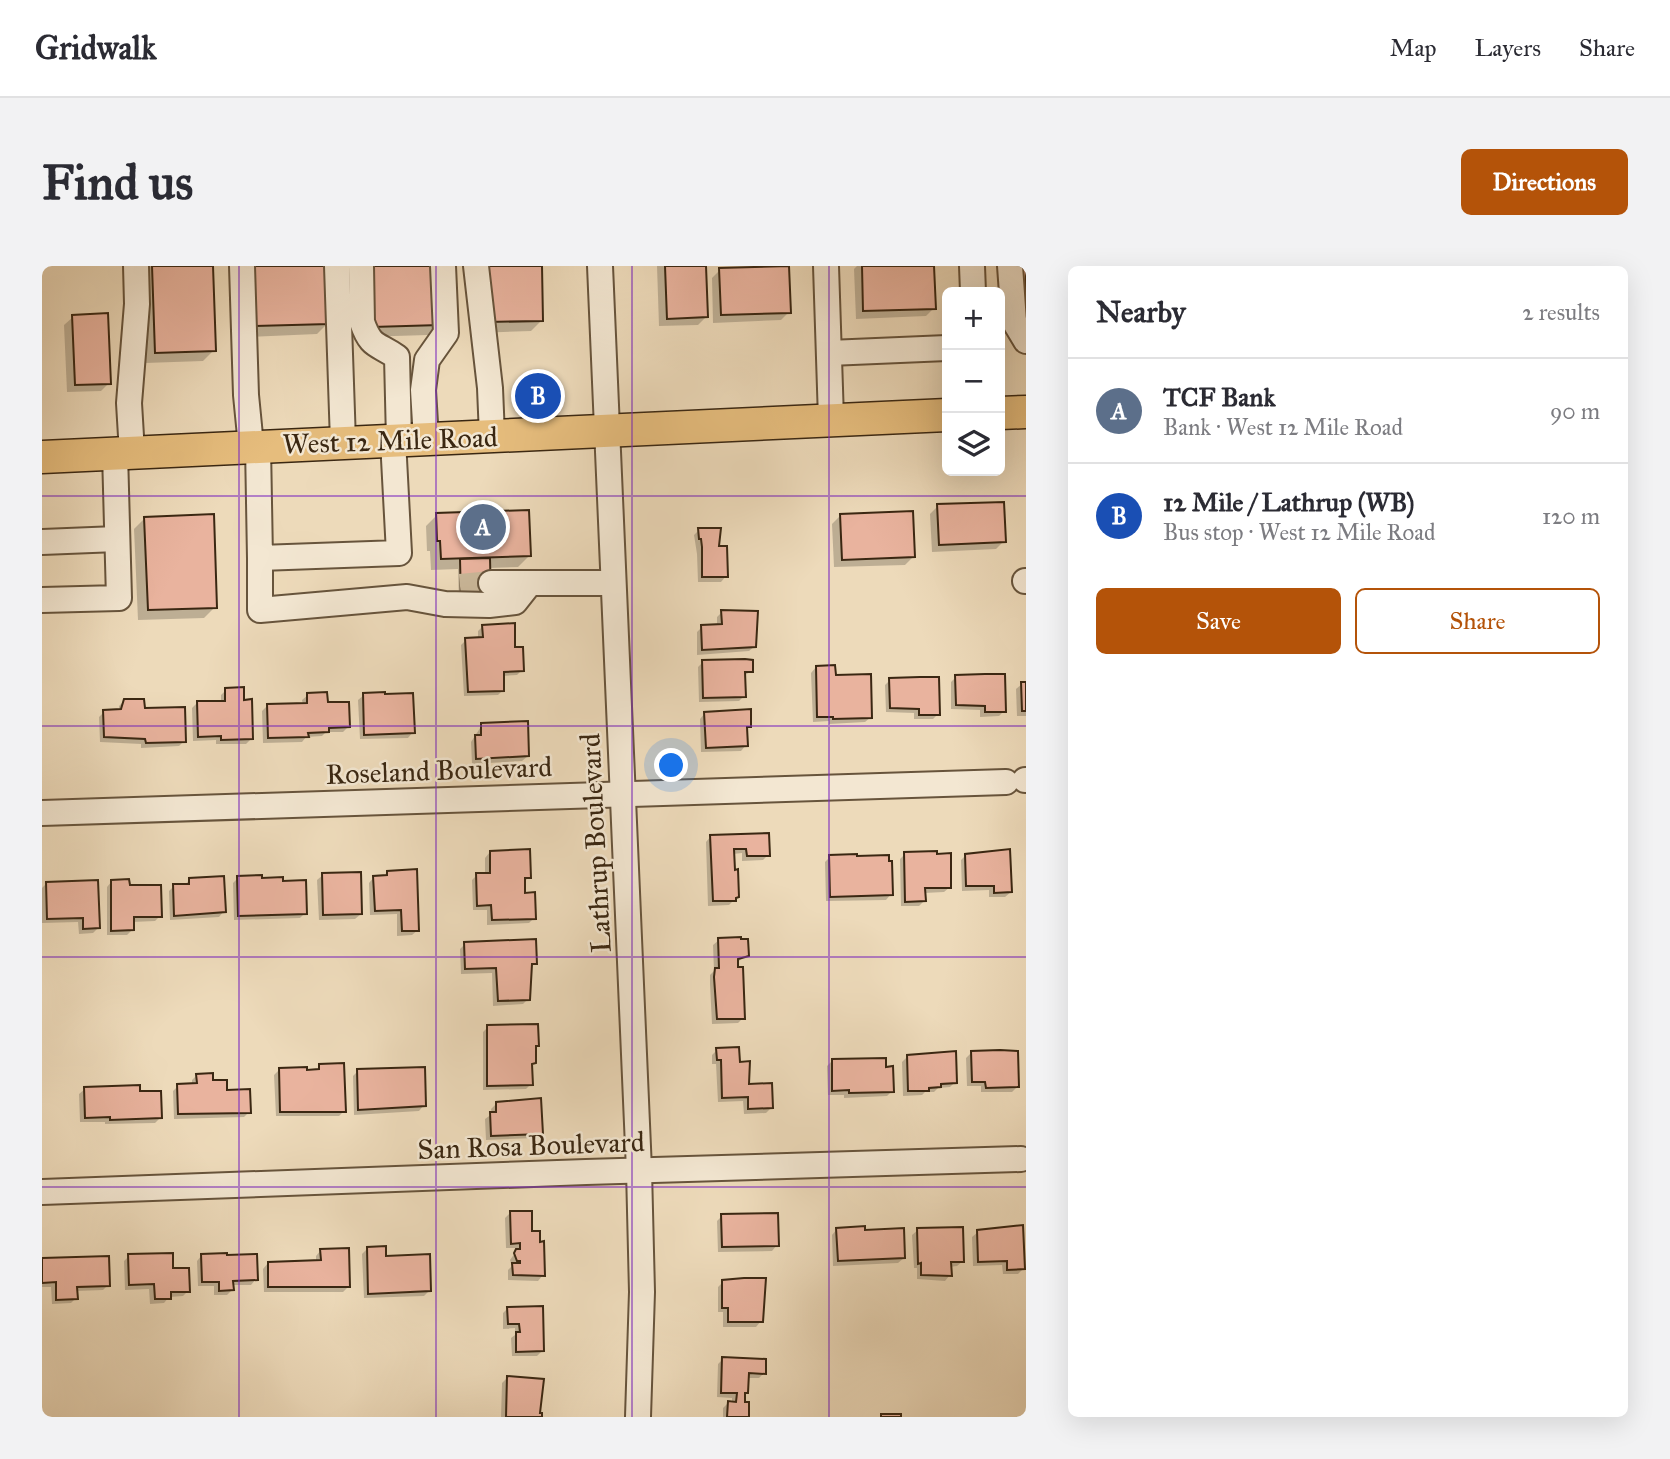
<!DOCTYPE html>
<html lang="en">
<head>
<meta charset="utf-8">
<style>
  :root { --surface:#fff; --page:#f2f2f3; --text:#2b2b33; --muted:#7c7c81; --line:#e1e1e2; --accent:#b45309 }
  body { margin:0; font-family:"IM FELL Great Primer",serif; background:var(--page); color:var(--text) }
  .controls { position:absolute; right:21px; top:21px; display:grid; overflow:hidden; border-radius:10px; box-shadow:0 7px 28px #0002 }
  .controls button { width:63px; height:63px; display:grid; place-items:center; padding:0; border:0; border-bottom:2px solid var(--line); background:var(--surface); color:var(--text); font:35px sans-serif }
  .you { position:absolute; left:630px; top:500px; width:24px; height:24px; margin:-18px; border:5px solid #fff; border-radius:50%; background:#1a73e8; box-shadow:0 0 0 10px #1a73e833 }
  .badge { display:grid; place-items:center; width:46px; height:46px; border-radius:50%; background:var(--accent); color:#fff; font-size:23px; font-weight:700 }
  .pin { position:absolute; translate:-50% -50%; border:4px solid #fff; box-shadow:0 2px 7px #0006 }
  .list { margin:0; padding:0; list-style:none }
  h2 { display:flex; justify-content:space-between; align-items:center; height:91px; margin:0; padding:0 28px; font-size:30px }
  h2 small { font-size:23px; font-weight:400; color:var(--muted) }
  .list li { display:grid; grid-template-columns:46px 1fr auto; gap:21px; align-items:center; box-sizing:border-box; height:105px; padding:0 28px; border-top:2px solid var(--line) }
  .list b { display:block; font-size:26px; white-space:nowrap }
  .list p { margin:0; font-size:23px; white-space:nowrap; color:var(--muted) }
  .list em { font-size:23px; font-style:normal; color:var(--muted) }
  .actions { display:flex; gap:14px; padding:21px 28px }
  .actions a { flex:1; padding:16px 0; border:2px solid var(--accent); border-radius:10px; text-align:center; font-size:24px; color:var(--accent) }
  .actions .main { background:var(--accent); color:#fff }
  .icon { flex:none; width:38px; height:38px; fill:none; stroke:currentColor; stroke-width:2; stroke-linecap:round; stroke-linejoin:round }
  .map { position:relative; flex:none; width:984px; height:1151px; overflow:hidden; border-radius:10px }
  header { display:flex; align-items:center; gap:42px; box-sizing:border-box; height:98px; padding:0 35px; background:var(--surface); border-bottom:2px solid var(--line) }
  header strong { font-size:33px }
  nav { display:flex; gap:38px; margin-inline-start:auto; font-size:24px }
  .intro { display:flex; align-items:center; justify-content:space-between; box-sizing:border-box; height:168px; padding:0 42px }
  h1 { margin:0; font-size:49px }
  .button { padding:18px 32px; border-radius:10px; background:var(--accent); color:#fff; font-size:24px; font-weight:700 }
  main { display:flex; gap:42px; padding:0 42px }
  aside { flex:1; background:var(--surface); border-radius:10px; box-shadow:0 7px 28px #0002 }
  .map>svg:first-child { display:block }
</style>
</head>
<body>
<header>
<strong>Gridwalk</strong>
<nav><a>Map</a><a>Layers</a><a>Share</a></nav>
</header>
<div class="intro"><h1>Find us</h1><a class="button">Directions</a></div>
<main>
<div class="map">
<svg width="984" height="1151" viewBox="0 0 984 1151">
  <rect width="100%" height="100%" fill="#eddaba"/>
  <filter id="stains"><feTurbulence type="fractalNoise" baseFrequency=".00286" numOctaves="4"/><feColorMatrix values="0 0 0 0 .2 0 0 0 0 .09 0 0 0 0 .02 0 0 0 .5 -.17"/></filter>
  <radialGradient id="worn" r=".72"><stop offset=".6" stop-color="#630" stop-opacity="0"/><stop offset="1" stop-color="#630" stop-opacity=".3"/></radialGradient>
  <g fill="#0003">
    <path d="M100 0H169L172 84 161 95 103 97Z"/>
    <path d="M200 0 286 57 275 68 203 71Z"/>
    <path d="M314 0 399 55 386 69 319 71Z"/>
    <path d="M498 0 500 54 489 65 435 67Z"/>
    <path d="M615 0H662L664 51 656 59 617 60Z"/>
    <path d="M815 0H890L892 42 884 50 814 53 812 3Z"/>
    <path d="M678 4 747 46 739 54 671 57 670 12Z"/>
    <path d="M31 51 67 117 59 125 25 126 22 59Z"/>
    <path d="M896 240 962 275 954 283 890 286 888 248Z"/>
    <path d="M395 249 487 290 476 301 447 302 417 337 416 303 389 304 388 285H385L384 260Z"/>
    <path d="M798 250 871 291 863 299 792 301 790 258Z"/>
    <path d="M103 252 173 341 162 352 96 354 92 263Z"/>
    <path d="M657 264 675 282 684 310 679 316H656L655 288 652 269Z"/>
    <path d="M680 346 713 380 707 385 655 389V366L660 361 675 360V351Z"/>
    <path d="M441 360 472 383 480 404 475 409 460 410 461 424 456 429 422 430 419 379 424 374 436 373V365Z"/>
    <path d="M661 396 710 405 701 410 702 430 697 435 657 436 656 401Z"/>
    <path d="M774 401 792 411 829 451 823 456 787 458V455L771 456 769 407Z"/>
    <path d="M914 411 962 445 957 450 938 451V444L909 443V416Z"/>
    <path d="M848 414 896 448 891 453H872V447L844 446 843 419Z"/>
    <path d="M980 418H984V450H975L974 423Z"/>
    <path d="M184 424 200 436 209 473 204 478H174V474L151 475 150 442 155 437 179 436V429Z"/>
    <path d="M266 429 284 438 306 461 301 466H284L280 470 264 471 260 476 221 477 220 445 225 440 261 439 260 434Z"/>
    <path d="M322 429 371 466 366 472 318 473 316 434Z"/>
    <path d="M82 435 101 444 142 475 137 480 99 482V478L58 476 57 451 62 446 77 444V440Z"/>
    <path d="M663 447 708 460 703 465 704 479 699 485 659 486 658 453Z"/>
    <path d="M440 459 486 490 480 495 430 498 429 476Z"/>
    <path d="M669 570 726 589 721 594 700 595V587L691 588 695 631 687 639 666 640 664 576Z"/>
    <path d="M448 586 487 611 481 617 482 628 492 652 487 657 445 659V644H431L430 614 435 609H443V592Z"/>
    <path d="M863 588 908 621 902 626 882 627V635L877 640H859L858 593Z"/>
    <path d="M924 589 969 626 963 631H947V624L920 625 919 594Z"/>
    <path d="M788 591 849 628 844 634 784 635 783 596Z"/>
    <path d="M345 606 376 664 370 669 355 670V648L328 649 327 617 332 611H341Z"/>
    <path d="M281 609 319 648 313 653 277 654 275 614Z"/>
    <path d="M196 612 263 647 258 652 192 654 191 617Z"/>
    <path d="M148 613 182 645 177 651 128 654 127 625 132 620H142Z"/>
    <path d="M70 615 86 621 118 650 113 655 90 656V664L85 669H65V621Z"/>
    <path d="M4 618 56 662 51 667 37 668 36 656 0 657V622Z"/>
    <path d="M677 674 705 690 695 696 701 752 696 757 670 758 668 718V709L672 705 671 679Z"/>
    <path d="M423 678 493 697 488 703 486 733 481 738 451 740 450 707 419 708 418 683Z"/>
    <path d="M446 761 495 780 492 783V797L489 800V818L484 823 441 824V766Z"/>
    <path d="M675 784 696 797 705 820 729 842 724 847 702 848 701 835 676 836 674 798H670V789Z"/>
    <path d="M930 786 975 821 970 826H939V820H925L924 792Z"/>
    <path d="M865 791 913 816 908 821 896 822 892 826H883L880 829 861 830 860 796Z"/>
    <path d="M790 795 850 825 845 830 802 832V829H786L785 800Z"/>
    <path d="M278 800 302 845 297 850H234L232 809 238 803 273 805Z"/>
    <path d="M316 805 382 839 377 845 312 849 311 810Z"/>
    <path d="M155 809 169 816 207 846 202 851 132 853 131 825 136 820 150 819V814Z"/>
    <path d="M43 823 119 851 113 857 63 858V856H38L37 828Z"/>
    <path d="M454 838 499 867 494 872 444 874 443 853 450 848 449 843Z"/>
    <path d="M468 947 489 967 501 1009 496 1015 466 1014V1004L470 1000 468 994 473 987V982H464L463 952Z"/>
    <path d="M680 950 735 979 730 985 676 986 675 955Z"/>
    <path d="M795 963 822 966 862 992 856 997 791 1000 790 969Z"/>
    <path d="M876 964 921 995 915 1000 907 1001 908 1009 903 1015 875 1013V1002H872L870 969Z"/>
    <path d="M936 966 981 1003 976 1008H961L960 999 931 1000 930 971Z"/>
    <path d="M325 983 343 991 387 1025 382 1030 322 1032 320 988Z"/>
    <path d="M279 984 306 1021 301 1026H222L221 1003 226 997 274 996V990Z"/>
    <path d="M160 989 214 1013 209 1019H190V1024L185 1029H172V1020H156L155 995Z"/>
    <path d="M87 990 129 1004 146 1025 141 1030 127 1031 122 1037 108 1038 107 1023 83 1024 82 995Z"/>
    <path d="M0 994 66 1019 61 1024 34 1025V1032L29 1037 10 1038 9 1021H0Z"/>
    <path d="M681 1016 719 1055 714 1061H681V1046H676V1021Z"/>
    <path d="M466 1042 501 1084 495 1090H470L469 1072 473 1069V1062L461 1063V1047Z"/>
    <path d="M681 1093 722 1107 717 1112H705L704 1127 702 1129 705 1151H681V1142L686 1137H690V1132L675 1131 676 1098Z"/>
    <path d="M465 1112 496 1149 498 1151H459L460 1117Z"/>
  </g>
  <g fill="#e9b39e" stroke="#3a2712" stroke-width="2">
    <path d="M110 0H171L174 85 113 87Z"/>
    <path d="M211 0H285L287 58 213 60Z"/>
    <path d="M325 0H399L398 59 330 61Z"/>
    <path d="M443 0H500L501 55 445 56Z"/>
    <path d="M623 0H664L666 51 625 53Z"/>
    <path d="M747 0 749 47 679 49 677 2Z"/>
    <path d="M820 0H892L894 43 821 45Z"/>
    <path d="M980 0H984V38H981Z"/>
    <path d="M66 47 69 118 33 119 30 49Z"/>
    <path d="M962 236 964 276 897 279 895 238Z"/>
    <path d="M487 244 489 290 399 293 398 275H395L394 247Z"/>
    <path d="M871 245 873 291 800 294 798 248Z"/>
    <path d="M172 248 175 342 106 344 102 251Z"/>
    <path d="M656 262H679L677 280H685L686 311H660V281L659 273H657Z"/>
    <path d="M448 292 449 335 419 336 418 293Z"/>
    <path d="M679 344 716 345 714 381 660 384 659 359 680 358Z"/>
    <path d="M473 357V381H481L482 405 462 406V425L426 426 423 372 441 371 440 359Z"/>
    <path d="M703 393 711 394V406H703L704 431 661 432 660 394Z"/>
    <path d="M793 399 794 409 829 408 830 452 791 453V451H775L774 400Z"/>
    <path d="M943 408H963L964 446H943V440L914 439 913 409Z"/>
    <path d="M878 411H897L898 449H877V443L848 442 847 412Z"/>
    <path d="M979 416H984V445H980Z"/>
    <path d="M202 421V434L210 433 211 473 179 474V470L156 471 155 435H183V422Z"/>
    <path d="M285 426 286 436H307L308 461 287 462V466L266 467 267 471 226 472 225 438 265 437V427Z"/>
    <path d="M343 426V428L371 427 373 467 322 469 321 427Z"/>
    <path d="M82 433H102L103 442 143 441 144 476 104 477 103 473 62 471 61 444 79 443Z"/>
    <path d="M709 443V461H705L706 480 664 482 662 446Z"/>
    <path d="M486 455 487 490 434 493 433 469H439V457Z"/>
    <path d="M727 567 728 590H705L704 583H692L693 604 696 603 697 631 694 632V635H671L668 569Z"/>
    <path d="M488 583 489 612H483V627L493 626 494 653 450 654 449 639 435 640 434 607H448V585Z"/>
    <path d="M968 583 970 626 952 627V620H924L923 588Z"/>
    <path d="M895 585V588L909 587V622H883L884 635 863 636 862 586Z"/>
    <path d="M815 588V590L847 589V595H850L851 629 788 631 787 589Z"/>
    <path d="M375 603 377 665H360L359 644 333 645 331 610 345 609V605Z"/>
    <path d="M319 606 320 648 281 649 280 607Z"/>
    <path d="M220 609V612L241 611V615L264 614 265 648 196 650 195 610Z"/>
    <path d="M182 610 184 646 132 650 131 618H147V612Z"/>
    <path d="M87 613 88 619H119L120 651H92V664L69 665V614Z"/>
    <path d="M56 614 58 662 41 663V652L5 653 4 616Z"/>
    <path d="M699 671V673H706L707 690 696 693V701H701L703 753H675L672 711 673 702H677L676 672Z"/>
    <path d="M494 673 495 698H490L488 734 456 735 454 702 423 703 422 676Z"/>
    <path d="M496 758 497 780H494V797L490 798 491 819 445 820V759Z"/>
    <path d="M697 781 698 796 708 795 707 818 730 817 731 842 706 843V831L680 832 679 794H675L674 782Z"/>
    <path d="M958 784 976 785 977 821 944 822 943 816H930L929 785Z"/>
    <path d="M914 785 915 817 899 818V821L887 822V825H866L865 789Z"/>
    <path d="M844 792V801L851 800 852 826 807 827V824L790 825V793Z"/>
    <path d="M302 797 304 846H238L237 802 265 801V804L277 803V798Z"/>
    <path d="M383 801 384 840 316 844 315 803Z"/>
    <path d="M171 807V814H185V824L208 823 209 847 136 848 135 818 155 817 154 808Z"/>
    <path d="M98 819V825H119L120 852 68 854V851L43 852 42 821Z"/>
    <path d="M499 832 501 868 449 870 448 846H454V836Z"/>
    <path d="M468 945H490V965H498V976L502 975 503 1010 471 1009 470 997H478V995H475L472 987 474 983H478V977L469 978Z"/>
    <path d="M736 947 737 980 680 981 679 948Z"/>
    <path d="M981 959 983 1003 965 1004V995L936 996 935 964Z"/>
    <path d="M823 960V964L862 962 863 992 796 995 794 962Z"/>
    <path d="M921 961 922 996H909L910 1010 879 1009V997L876 998 875 962Z"/>
    <path d="M344 980V990L388 988 389 1025 326 1028 325 981Z"/>
    <path d="M307 982 308 1021H226V996L279 994 278 983Z"/>
    <path d="M131 987V1002H147L148 1026H129V1033H113L112 1018 87 1019 86 988Z"/>
    <path d="M185 987V989L215 988 216 1014 191 1015 192 1024 177 1025V1016H160L159 988Z"/>
    <path d="M67 990 68 1020 35 1021 36 1033 14 1034V1016L0 1017V992Z"/>
    <path d="M702 1012H724L721 1056H686V1042H680V1014Z"/>
    <path d="M501 1040 502 1085 474 1086V1066H478L477 1058H466L465 1041Z"/>
    <path d="M680 1091 724 1093V1108L707 1107 706 1127H703V1136H707V1151H685L686 1135 694 1136 695 1127H679Z"/>
    <path d="M465 1110 502 1113 498 1147H500V1151H464Z"/>
    <rect x="839" y="1148" width="20" height="3"/>
  </g>
  <g fill="none" stroke-linecap="round" stroke-linejoin="round">
    <path stroke="#c9b698" stroke-width="24" stroke-dasharray="24 12" stroke-linecap="butt" d="M418 320 449 317"/>
    <defs>
      <g id="minor">
        <path d="M200 0 204 129 209 180"/>
        <path d="M295 0 301 176"/>
        <path d="M319 0 320 56C329 82 335 77 355 91L357 174"/>
        <path d="M434 0 448 122 450 170"/>
        <path d="M558 0 597 904 600 1026 596 1151"/>
        <path d="M784 0 789 153"/>
        <path d="M930 0 931 26"/>
        <path d="M968 0 972 55 984 75"/>
        <path d="M787 87 905 82"/>
        <path d="M384 173 381 124 385 94 404 67 401 0"/>
        <path d="M216 180 218 292 357 287 351 174"/>
        <path d="M90 187 87 137 95 38 94 0"/>
        <path d="M0 276 75 273"/>
        <path d="M218 292V344L365 331 403 338 447 339 473 336 488 317H571"/>
        <path d="M983 315H984"/>
        <path d="M449 317H488"/>
        <path d="M0 334 77 332 73 187"/>
        <path d="M983 514H984"/>
        <path d="M0 547 964 516"/>
        <path d="M0 926 544 906 979 893"/>
      </g>
      <g id="major">
        <path d="M958 147 984 146"/>
        <path d="M0 191 905 149"/>
      </g>
    </defs>
    <use href="#minor" stroke="#67543c" stroke-width="28"/>
    <use href="#major" stroke="#3a2712" stroke-width="35"/>
    <use href="#minor" stroke="#f3e7d2" stroke-width="24"/>
    <use href="#major" stroke="#e6bd7d" stroke-width="32"/>
  </g>
  <path fill="none" stroke="#7b2cbf" stroke-width="2" stroke-opacity="0.55" d="M197 0V1151M394 0V1151M590 0V1151M787 0V1151M0 230H984M0 460H984M0 691H984M0 921H984"/>
  <g text-anchor="middle" stroke-width="5" stroke-linejoin="round" paint-order="stroke">
    <g font-size="28" fill="#3a2712" stroke="#f3e7d2">
      <text transform="translate(348 174) rotate(-2)" y="10">West 12 Mile Road</text>
      <text transform="translate(397 504) rotate(-2)" y="10">Roseland Boulevard</text>
      <text transform="translate(553 577) rotate(-93)" y="10">Lathrup Boulevard</text>
      <text transform="translate(489 879) rotate(-2)" y="10">San Rosa Boulevard</text>
    </g>
  </g>
  <rect width="100%" height="100%" filter="url(#stains)"/>
  <rect width="100%" height="100%" fill="url(#worn)"/>
</svg>
<div class="controls">
<button>+</button>
<button>−</button>
<button><svg class="icon" aria-label="layers" viewBox="0 0 24 24"><path d="M12 4l9 5-9 5-9-5zM3 14l9 5 9-5"/></svg></button>
</div>
<div class="you"></div>
<div class="pin badge" style="left:441px;top:261px;background:#5c6f8a">A</div>
<div class="pin badge" style="left:496px;top:130px;background:#1a4fb4">B</div>
</div>
<aside>
<h2>Nearby<small>2 results</small></h2>
<ul class="list">
<li><span class="badge" style="background:#5c6f8a">A</span><div><b>TCF Bank</b><p>Bank · West 12 Mile Road</p></div><em>90 m</em></li>
<li><span class="badge" style="background:#1a4fb4">B</span><div><b>12 Mile / Lathrup (WB)</b><p>Bus stop · West 12 Mile Road</p></div><em>120 m</em></li>
</ul>
<div class="actions"><a class="main">Save</a><a>Share</a></div>
</aside>
</main>
</body>
</html>
